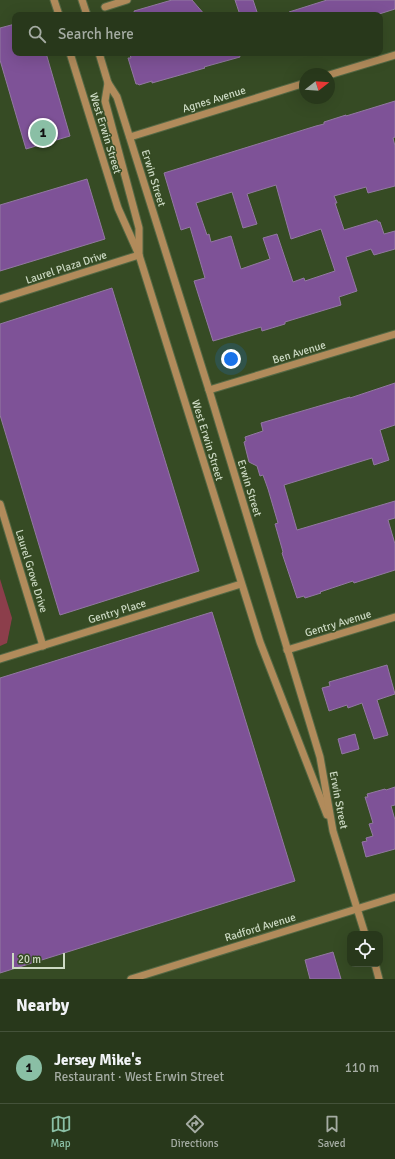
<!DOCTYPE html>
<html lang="en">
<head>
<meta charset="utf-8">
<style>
  :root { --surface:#28381b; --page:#303f24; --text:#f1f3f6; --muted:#a5aca3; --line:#44523a; --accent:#8abfa5 }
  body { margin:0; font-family:Signika,sans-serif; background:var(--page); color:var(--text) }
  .controls { position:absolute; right:12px; bottom:12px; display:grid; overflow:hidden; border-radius:8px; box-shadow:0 4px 16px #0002 }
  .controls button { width:36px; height:36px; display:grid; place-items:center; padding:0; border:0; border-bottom:1px solid var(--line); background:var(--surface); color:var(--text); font:20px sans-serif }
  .compass { position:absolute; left:299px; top:68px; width:36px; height:36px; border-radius:50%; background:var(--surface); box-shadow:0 4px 16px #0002; rotate:73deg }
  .scale { position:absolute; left:12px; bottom:10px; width:53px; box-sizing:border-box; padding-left:4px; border:2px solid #cddac4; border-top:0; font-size:11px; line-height:14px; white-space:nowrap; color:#cddac4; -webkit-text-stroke:3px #364b24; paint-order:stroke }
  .you { position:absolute; left:231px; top:359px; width:14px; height:14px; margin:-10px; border:3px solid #fff; border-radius:50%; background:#1a73e8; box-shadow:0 0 0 6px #1a73e833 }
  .badge { display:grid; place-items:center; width:26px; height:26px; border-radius:50%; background:var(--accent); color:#111; font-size:13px; font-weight:700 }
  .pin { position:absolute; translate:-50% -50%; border:2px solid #fff; box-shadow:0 1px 4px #0006 }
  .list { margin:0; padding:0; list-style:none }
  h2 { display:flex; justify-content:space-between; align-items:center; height:52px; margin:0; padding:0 16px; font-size:17px }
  h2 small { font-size:13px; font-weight:400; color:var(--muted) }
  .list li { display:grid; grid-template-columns:26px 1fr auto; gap:12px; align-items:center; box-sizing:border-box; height:72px; padding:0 16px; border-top:1px solid var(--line) }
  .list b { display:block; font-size:15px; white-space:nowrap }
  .list p { margin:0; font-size:13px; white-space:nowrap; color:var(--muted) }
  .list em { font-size:13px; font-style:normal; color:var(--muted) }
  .icon { flex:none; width:22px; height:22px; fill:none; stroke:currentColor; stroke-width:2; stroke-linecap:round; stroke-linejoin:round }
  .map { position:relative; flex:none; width:395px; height:979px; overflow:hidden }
  .search { position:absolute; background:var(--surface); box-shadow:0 4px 16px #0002; left:12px; right:12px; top:12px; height:44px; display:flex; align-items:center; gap:10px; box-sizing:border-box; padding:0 14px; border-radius:8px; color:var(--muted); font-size:15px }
  .sheet { height:124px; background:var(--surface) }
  nav { display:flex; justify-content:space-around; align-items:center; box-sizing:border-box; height:56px; border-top:1px solid var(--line); background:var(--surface); font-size:11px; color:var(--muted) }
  nav a { display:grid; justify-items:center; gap:2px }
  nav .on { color:var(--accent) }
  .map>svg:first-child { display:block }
</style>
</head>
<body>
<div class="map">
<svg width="395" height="979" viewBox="0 0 395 979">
  <rect width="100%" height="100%" fill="#364b24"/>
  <path fill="#8c3e4b" d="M0 579 12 618 7 643 0 646Z"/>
  <g fill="#7e5297" stroke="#9279a1" fill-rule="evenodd">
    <path d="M172 0H192L205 15H135L134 11Z"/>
    <path d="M235 0H253L258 15H240Z"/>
    <path d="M327 0H395V9L376 15H290L289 12Z"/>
    <path d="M15 24V53H46L70 136 26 149 0 60V28Z"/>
    <path d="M138 53H239L240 57 204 67 205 68 152 83V81L139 85 138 84H136L128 58H131L130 55Z"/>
    <path d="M395 101V137L393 138 395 146V186L368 193 366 187 334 196 337 203H335L344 230 377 220 378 222H380L384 234 395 231V249L374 255 371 249 346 257 357 291 339 297 341 305 285 322V324L262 331 261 327 213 341 194 281 205 278 190 227 181 230 164 173 316 126 324 124V122L346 115V116ZM276 185 291 239 321 229 335 271 305 281 304 278 293 282 277 234 263 238 270 259 241 269 231 236 211 242 209 234 207 235 196 203 232 192 243 228 257 224 247 194Z"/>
    <path d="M87 179 105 239 0 271V205Z"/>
    <path d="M112 288 199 571 60 615 0 415V324Z"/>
    <path d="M395 383V425L380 430 389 460 374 465 372 458 284 485 297 530 395 501V518L388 520 395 544V570L354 583 353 581 320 592 321 593 305 598 304 596 297 598 282 553 283 552 275 524 278 523 268 489 263 475 260 476 257 466 249 462 244 442 246 441 245 437 263 431 261 423 350 397V398Z"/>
    <path d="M212 612 295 881 0 973V678Z"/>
    <path d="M387 665 395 694 377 700 388 735 374 739 362 703 348 708 347 705 329 711 322 688 330 686 329 682Z"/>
    <path d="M355 734 359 749 342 754 338 739Z"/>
    <path d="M395 787V805L391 806 395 820V849L366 857 362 842 367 841 366 838 373 836 369 824 373 823 365 797H368L367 794 385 789 386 790Z"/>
    <path d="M333 952 341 979H310L305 960Z"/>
  </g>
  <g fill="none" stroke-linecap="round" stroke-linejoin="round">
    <defs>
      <g id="minor">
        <path d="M54 0 59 15"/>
        <path d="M82 0 87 15"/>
        <path d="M105 7 127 0"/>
        <path d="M70 53 118 208 139 255 260 642 327 815"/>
        <path d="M99 53 108 83 117 97 209 390 320 757 333 831 365 934"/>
        <path d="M329 75 395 55"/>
        <path d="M108 83 105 101 139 228V253"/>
        <path d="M130 137 305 83"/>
        <path d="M0 299 139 255"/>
        <path d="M209 390 395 334"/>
        <path d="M0 504 43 646"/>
        <path d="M287 650 395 617"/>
        <path d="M0 659 241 584"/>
        <path d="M375 964 379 979"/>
        <path d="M131 979 395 897"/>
      </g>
    </defs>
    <use href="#minor" stroke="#546844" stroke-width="9"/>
    <use href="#minor" stroke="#b18b5b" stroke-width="7"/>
  </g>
  <g text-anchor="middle" stroke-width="3" stroke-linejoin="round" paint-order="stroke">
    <g font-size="11" fill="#cddac4" stroke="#364b24">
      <text transform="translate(214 99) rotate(-17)" y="4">Agnes Avenue</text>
      <text transform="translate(106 133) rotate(73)" y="4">West Erwin Street</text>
      <text transform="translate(154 178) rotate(73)" y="4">Erwin Street</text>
      <text transform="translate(66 267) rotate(-18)" y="4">Laurel Plaza Drive</text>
      <text transform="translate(299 352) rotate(-17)" y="4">Ben Avenue</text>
      <text transform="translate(208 440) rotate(73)" y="4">West Erwin Street</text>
      <text transform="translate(250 488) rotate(73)" y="4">Erwin Street</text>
      <text transform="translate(32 571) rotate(73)" y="4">Laurel Grove Drive</text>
      <text transform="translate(117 611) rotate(-17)" y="4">Gentry Place</text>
      <text transform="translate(338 623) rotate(-17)" y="4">Gentry Avenue</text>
      <text transform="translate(339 800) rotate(79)" y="4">Erwin Street</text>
      <text transform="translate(260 927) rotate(-17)" y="4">Radford Avenue</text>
    </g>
  </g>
</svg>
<div class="controls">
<button><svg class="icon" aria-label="locate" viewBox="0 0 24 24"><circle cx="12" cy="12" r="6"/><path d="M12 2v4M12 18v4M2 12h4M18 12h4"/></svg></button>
</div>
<svg class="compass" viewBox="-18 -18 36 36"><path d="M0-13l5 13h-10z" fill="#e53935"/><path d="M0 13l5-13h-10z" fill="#a5aca3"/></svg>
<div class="scale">20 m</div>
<div class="you"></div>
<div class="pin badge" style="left:43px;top:133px">1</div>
<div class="search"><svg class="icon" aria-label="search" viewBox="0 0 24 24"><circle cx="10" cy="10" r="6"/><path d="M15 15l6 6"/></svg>Search here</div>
</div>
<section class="sheet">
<h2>Nearby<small></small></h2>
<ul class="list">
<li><span class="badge">1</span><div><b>Jersey Mike's</b><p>Restaurant · West Erwin Street</p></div><em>110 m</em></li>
</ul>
</section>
<nav>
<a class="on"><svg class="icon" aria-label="map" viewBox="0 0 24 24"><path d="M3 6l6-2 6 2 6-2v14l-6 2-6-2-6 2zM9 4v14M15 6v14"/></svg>Map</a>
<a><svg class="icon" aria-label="directions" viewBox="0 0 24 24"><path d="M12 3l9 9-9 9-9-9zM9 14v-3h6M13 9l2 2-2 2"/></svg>Directions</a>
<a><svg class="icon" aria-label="saved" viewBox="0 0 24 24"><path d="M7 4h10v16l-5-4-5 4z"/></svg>Saved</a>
</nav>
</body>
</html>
